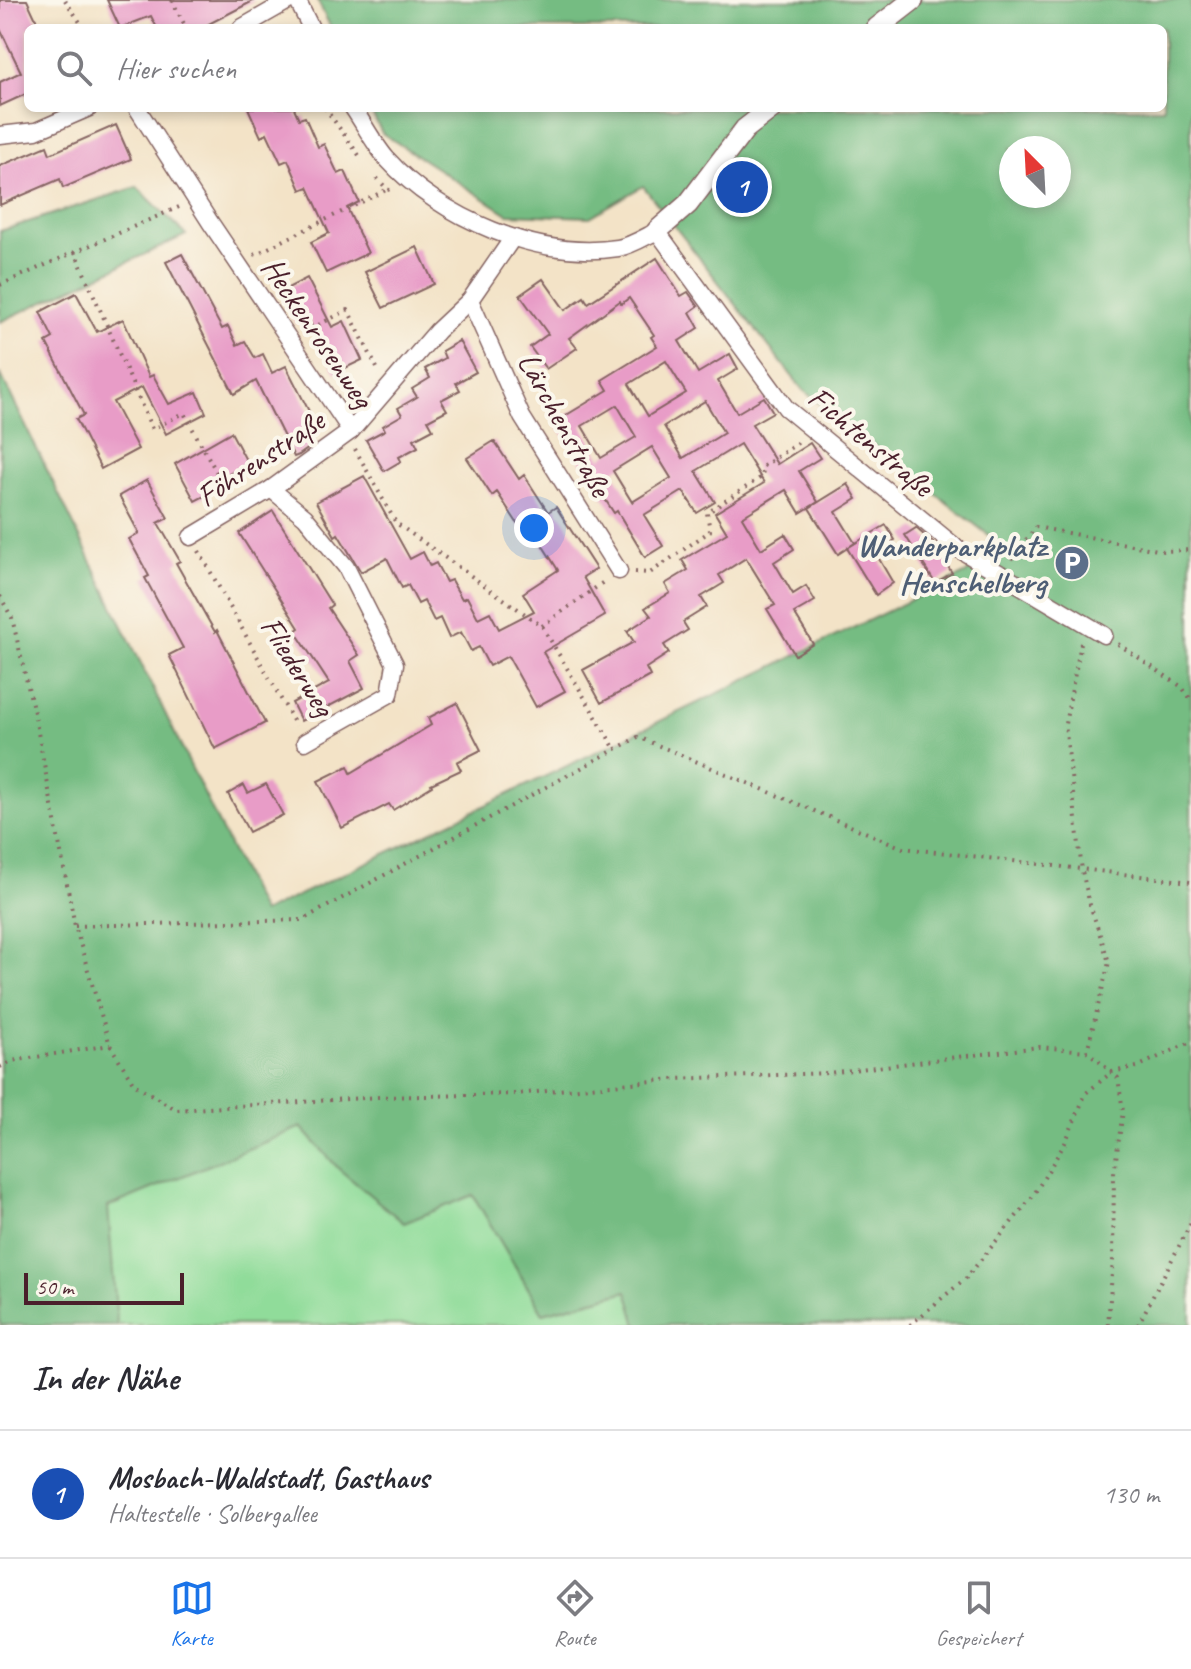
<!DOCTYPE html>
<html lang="de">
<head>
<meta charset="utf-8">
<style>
  :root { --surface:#fff; --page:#f2f2f3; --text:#2b2b33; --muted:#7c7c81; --line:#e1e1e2; --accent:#1a73e8 }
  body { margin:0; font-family:Caveat,sans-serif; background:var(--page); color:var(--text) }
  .compass { position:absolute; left:999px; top:136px; width:72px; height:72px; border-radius:50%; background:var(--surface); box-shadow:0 4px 12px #0003; rotate:336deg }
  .scale { position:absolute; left:24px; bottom:20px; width:160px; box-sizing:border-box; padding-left:8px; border:4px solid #4a1f2b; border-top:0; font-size:22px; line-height:28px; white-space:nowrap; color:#4a1f2b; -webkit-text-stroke:6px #fbf7ec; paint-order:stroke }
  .you { position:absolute; left:534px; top:528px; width:28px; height:28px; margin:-20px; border:6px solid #fff; border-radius:50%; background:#1a73e8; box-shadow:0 0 0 12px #1a73e833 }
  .badge { display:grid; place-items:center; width:52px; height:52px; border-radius:50%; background:var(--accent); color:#fff; font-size:26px; font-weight:700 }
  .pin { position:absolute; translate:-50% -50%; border:4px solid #fff; box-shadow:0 2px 8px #0006 }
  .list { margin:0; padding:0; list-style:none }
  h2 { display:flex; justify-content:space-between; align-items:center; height:104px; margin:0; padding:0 32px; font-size:34px }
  h2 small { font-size:26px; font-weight:400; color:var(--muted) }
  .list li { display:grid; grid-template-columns:52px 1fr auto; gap:24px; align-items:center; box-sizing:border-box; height:128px; padding:0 32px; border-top:2px solid var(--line) }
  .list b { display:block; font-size:30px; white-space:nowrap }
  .list p { margin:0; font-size:26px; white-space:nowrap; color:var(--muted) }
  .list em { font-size:26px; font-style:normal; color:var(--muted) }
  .icon { flex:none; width:44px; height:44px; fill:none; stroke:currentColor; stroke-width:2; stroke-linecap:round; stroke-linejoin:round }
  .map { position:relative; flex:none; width:1191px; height:1325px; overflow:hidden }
  .search { position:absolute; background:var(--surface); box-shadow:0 4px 12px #0003; left:24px; right:24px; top:24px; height:88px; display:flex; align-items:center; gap:20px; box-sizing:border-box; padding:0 28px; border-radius:12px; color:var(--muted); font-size:30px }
  .sheet { height:232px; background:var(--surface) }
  nav { display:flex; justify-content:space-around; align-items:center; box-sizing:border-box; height:112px; border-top:2px solid var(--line); background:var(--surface); font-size:22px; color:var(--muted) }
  nav a { display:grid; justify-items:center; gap:4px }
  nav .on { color:var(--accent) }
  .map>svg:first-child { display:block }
</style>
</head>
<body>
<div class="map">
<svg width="1191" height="1325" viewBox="0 0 1191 1325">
  <rect width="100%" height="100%" fill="#fbf7ec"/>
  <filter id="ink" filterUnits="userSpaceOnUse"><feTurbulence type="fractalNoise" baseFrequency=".0125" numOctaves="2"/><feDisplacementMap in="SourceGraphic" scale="16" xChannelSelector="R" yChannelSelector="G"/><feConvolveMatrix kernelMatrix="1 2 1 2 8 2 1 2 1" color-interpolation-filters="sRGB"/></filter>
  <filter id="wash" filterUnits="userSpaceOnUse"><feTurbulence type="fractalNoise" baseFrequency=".006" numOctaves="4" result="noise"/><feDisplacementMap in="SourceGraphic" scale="32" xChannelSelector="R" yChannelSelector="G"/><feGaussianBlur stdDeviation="1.8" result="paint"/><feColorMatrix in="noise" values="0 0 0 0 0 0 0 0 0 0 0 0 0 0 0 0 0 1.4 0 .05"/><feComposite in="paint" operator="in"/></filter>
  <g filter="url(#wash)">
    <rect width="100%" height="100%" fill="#f3e3c7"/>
    <path fill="#90dc9a" stroke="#6d7e62" stroke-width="2" d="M301 1127 340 1170 473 1195 543 1313 628 1291 637 1325H117L107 1207Z"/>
    <g fill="#74bc82" stroke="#5f6e56" stroke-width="2" fill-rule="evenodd">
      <path d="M317 0H1191V1325H637L627 1291 543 1313 473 1195 404 1223 340 1170 301 1127 108 1207 117 1325H0V373L262 913 967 573 991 537 803 390 643 186 590 217 508 214 382 133 369 108H1163V28H331ZM1011 148H1059V196H1011Z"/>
      <path d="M137 187 186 235 0 322V231Z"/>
    </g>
    <g id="blocks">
      <g fill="#e89cc7" fill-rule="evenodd">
        <path d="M0 0H27L40 28H28V93L0 106V82L21 72 0 29Z"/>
        <path d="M107 0H255L201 28H157L151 16 120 28Z"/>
        <path d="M248 108H294L299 119 305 117 318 147 324 144 338 174 345 171 359 202 347 208 368 253 326 273 311 242 329 233 308 187 301 190 288 160 281 163 267 133 261 137Z"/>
        <path d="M116 125 131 159 63 188 60 179 0 205V166L47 146 50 154Z"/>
        <path d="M417 247 434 284 383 308 365 272Z"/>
        <path d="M182 254 222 329 228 326 237 345 245 341 255 358 263 354 272 373 286 366 315 423 304 429 313 445 299 455 294 457 256 381 234 394 166 262Z"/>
        <path d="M657 258 681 296 688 292 698 306 690 312 699 328 679 341 698 373 730 354 738 369 718 381 737 413 764 397 773 412 752 424 777 464 810 443 820 458 799 471 818 502 800 513 786 490 742 517 761 549 785 534 794 549 774 562 793 594 806 586 815 601 794 613 813 644 795 655 767 609 775 605 746 558 719 575 724 583 701 597 707 607 683 622 688 630 664 645 669 653 646 668 650 676 601 703 583 670 634 642 627 631 651 616 645 608 670 593 665 584 688 570 682 560 727 533 715 513 764 483 740 444 696 471 715 502 697 513 683 491 644 515 663 546 645 557 617 511 614 513 555 422 608 390 602 380 657 346 651 337 654 335 629 298 621 304 620 301 569 338 577 348 546 369 530 347 548 334 520 295 543 279 565 310 584 297 588 303ZM666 361 686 393 648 416 629 384ZM705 401 724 433 683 458 664 426ZM617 405 636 437 601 458 582 426ZM652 447 671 478 632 502 613 471Z"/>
        <path d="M307 278 332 327 344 321 362 360 335 373 308 318 296 324 280 292Z"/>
        <path d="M76 293 97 332 123 319 149 377 153 375 169 404 197 392 206 413 166 434 142 387 113 402 138 449 101 469 76 419 84 415 46 342 53 338 40 312Z"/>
        <path d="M459 341 476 372 456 383 460 390 441 400 447 410 428 420 433 429 414 439 418 447 399 457 401 461 384 471 366 440 385 430 383 426 402 415 398 408 417 397 412 389 430 378 425 369 445 358 442 351Z"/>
        <path d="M231 432 248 464 210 484 214 491 195 501 175 464Z"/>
        <path d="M494 441 519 479 524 475 548 512 556 507 596 569 583 577 605 616 543 652 565 691 536 707 508 656 489 666 479 647 471 651 461 632 449 638 440 618 434 621 424 601 418 604 408 585 402 588 387 558 361 572 338 534 335 536 316 502 364 476 410 559 423 552 430 566 436 563 446 582 451 580 462 599 467 597 478 618 490 612 499 629 534 611 523 593 558 570 529 524 521 529 497 492 492 496 467 458Z"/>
        <path d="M147 480 168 518 158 523 180 561 176 563 215 632 217 630 265 723 215 749 169 655 183 648 145 578 149 576 129 539 139 533 119 496Z"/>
        <path d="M848 484 857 499 836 512 855 543 838 554 809 508Z"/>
        <path d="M273 511 332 605 328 608 359 655 350 661 364 688 301 721 292 703 329 683 295 631 299 628 239 533Z"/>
        <path d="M886 525 895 540 875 552 893 583 876 595 847 548Z"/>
        <path d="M916 528 934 544 952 573 935 583 905 535Z"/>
        <path d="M457 703 481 750 457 762 461 770 431 784 432 786 393 810 389 804 342 828 318 781 348 766 351 773 431 725 428 718Z"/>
        <path d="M266 784 283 815 249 832 228 794 244 785 248 793Z"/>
      </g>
    </g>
  </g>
  <g filter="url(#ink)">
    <use href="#blocks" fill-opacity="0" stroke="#856462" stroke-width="2"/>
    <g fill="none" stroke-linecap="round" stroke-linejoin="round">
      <defs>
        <g id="minor">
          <path d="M297 0 311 28"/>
          <path d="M241 28 290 0"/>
          <path d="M137 108 210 222 351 431"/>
          <path d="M353 108C364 124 374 144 387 159 440 218 538 260 618 248 631 246 645 237 657 231L786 408 957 548 1104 635"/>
          <path d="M0 135 36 131 89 108"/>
          <path d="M470 300 522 417 619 571"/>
          <path d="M271 489 305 517 346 567 395 664 390 694 305 742"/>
          <path d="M191 537 271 489 351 431 437 331 470 300 512 239"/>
        </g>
        <g id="tertiary">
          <path d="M877 28 913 0"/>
          <path d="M657 231 688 204 745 129 772 108"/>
        </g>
      </defs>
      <use href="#minor" stroke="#856462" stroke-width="19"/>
      <use href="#tertiary" stroke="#856462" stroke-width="23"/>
      <g stroke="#856462" stroke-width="4" stroke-dasharray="2 6" stroke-linecap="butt">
        <path d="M65 0 84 28"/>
        <path d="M172 0 186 28"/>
        <path d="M325 108 361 158"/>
        <path d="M377 178 387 189 394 192"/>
        <path d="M179 207 75 252 152 429 184 413 228 493"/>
        <path d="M254 255 386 190"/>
        <path d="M0 285 75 252"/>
        <path d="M304 332 348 310 379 372"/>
        <path d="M355 449 396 523 542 626 615 749"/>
        <path d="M199 551 296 726"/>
        <path d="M1011 559 1036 527 1163 551 1191 550"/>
        <path d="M635 572 650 573 710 531 707 513 763 476 762 467 799 442"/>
        <path d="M0 596 12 618 35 717 75 926 110 1045 134 1084 177 1110 379 1097 516 1094 674 1079 828 1073 1039 1047 1087 1051 1118 1078 1123 1111 1114 1173 1113 1260 1108 1325"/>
        <path d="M542 626 605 581"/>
        <path d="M1081 643 1065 724 1082 871 1090 905 1109 962 1087 1051"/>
        <path d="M1118 644 1182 687 1191 700"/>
        <path d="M75 926 302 920 638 737 903 848 1191 882"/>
        <path d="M0 1067 12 1061 110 1045"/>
        <path d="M910 1325 966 1278 1033 1196 1065 1143 1086 1093 1112 1072 1137 1067 1191 1042"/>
        <path d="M1138 1325 1191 1223"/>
      </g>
      <use href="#minor" stroke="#fff" stroke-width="16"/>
      <use href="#tertiary" stroke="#fff" stroke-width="20"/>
    </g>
  </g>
  <defs>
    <symbol id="parking-disc" viewBox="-11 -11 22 22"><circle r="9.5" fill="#5c6f8a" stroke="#fbf7ec"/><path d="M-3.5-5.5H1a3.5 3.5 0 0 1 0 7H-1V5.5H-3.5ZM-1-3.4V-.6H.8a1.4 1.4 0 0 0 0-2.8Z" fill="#fff"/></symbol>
  </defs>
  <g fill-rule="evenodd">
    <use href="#parking-disc" x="1052" y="543" width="40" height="40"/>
  </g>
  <g text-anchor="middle" stroke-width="8" stroke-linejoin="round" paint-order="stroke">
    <g font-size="32" fill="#4a1f2b" stroke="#fbf7ec">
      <text transform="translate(318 332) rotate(56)" y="11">Heckenrosenweg</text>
      <text transform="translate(565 424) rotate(61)" y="11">Lärchenstraße</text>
      <text transform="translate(871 441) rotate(40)" y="11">Fichtenstraße</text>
      <text transform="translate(260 458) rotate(-34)" y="11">Föhrenstraße</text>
      <text transform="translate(298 666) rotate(58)" y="11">Fliederweg</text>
    </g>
    <g font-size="32" font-weight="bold" fill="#4e5e75" stroke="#fbf7ec" text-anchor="end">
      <text x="1046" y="556">Wanderparkplatz<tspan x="1046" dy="37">Henschelberg</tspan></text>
    </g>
  </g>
</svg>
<svg class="compass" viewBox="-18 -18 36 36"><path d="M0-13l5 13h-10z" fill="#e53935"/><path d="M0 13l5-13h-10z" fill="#7c7c81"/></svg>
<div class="scale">50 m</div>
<div class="you"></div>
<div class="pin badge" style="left:742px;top:187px;background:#1a4fb4">1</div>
<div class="search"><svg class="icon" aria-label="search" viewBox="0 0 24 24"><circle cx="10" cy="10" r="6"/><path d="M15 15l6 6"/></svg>Hier suchen</div>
</div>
<section class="sheet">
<h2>In der Nähe<small></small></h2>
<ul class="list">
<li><span class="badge" style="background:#1a4fb4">1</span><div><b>Mosbach-Waldstadt, Gasthaus</b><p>Haltestelle · Solbergallee</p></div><em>130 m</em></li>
</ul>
</section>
<nav>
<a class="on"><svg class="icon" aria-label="map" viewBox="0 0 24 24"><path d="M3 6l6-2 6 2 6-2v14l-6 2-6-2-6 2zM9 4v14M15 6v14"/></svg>Karte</a>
<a><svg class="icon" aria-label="directions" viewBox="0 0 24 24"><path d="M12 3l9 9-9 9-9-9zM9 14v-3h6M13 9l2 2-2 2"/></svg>Route</a>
<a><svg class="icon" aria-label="saved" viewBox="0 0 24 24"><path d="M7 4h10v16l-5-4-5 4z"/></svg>Gespeichert</a>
</nav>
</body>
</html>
